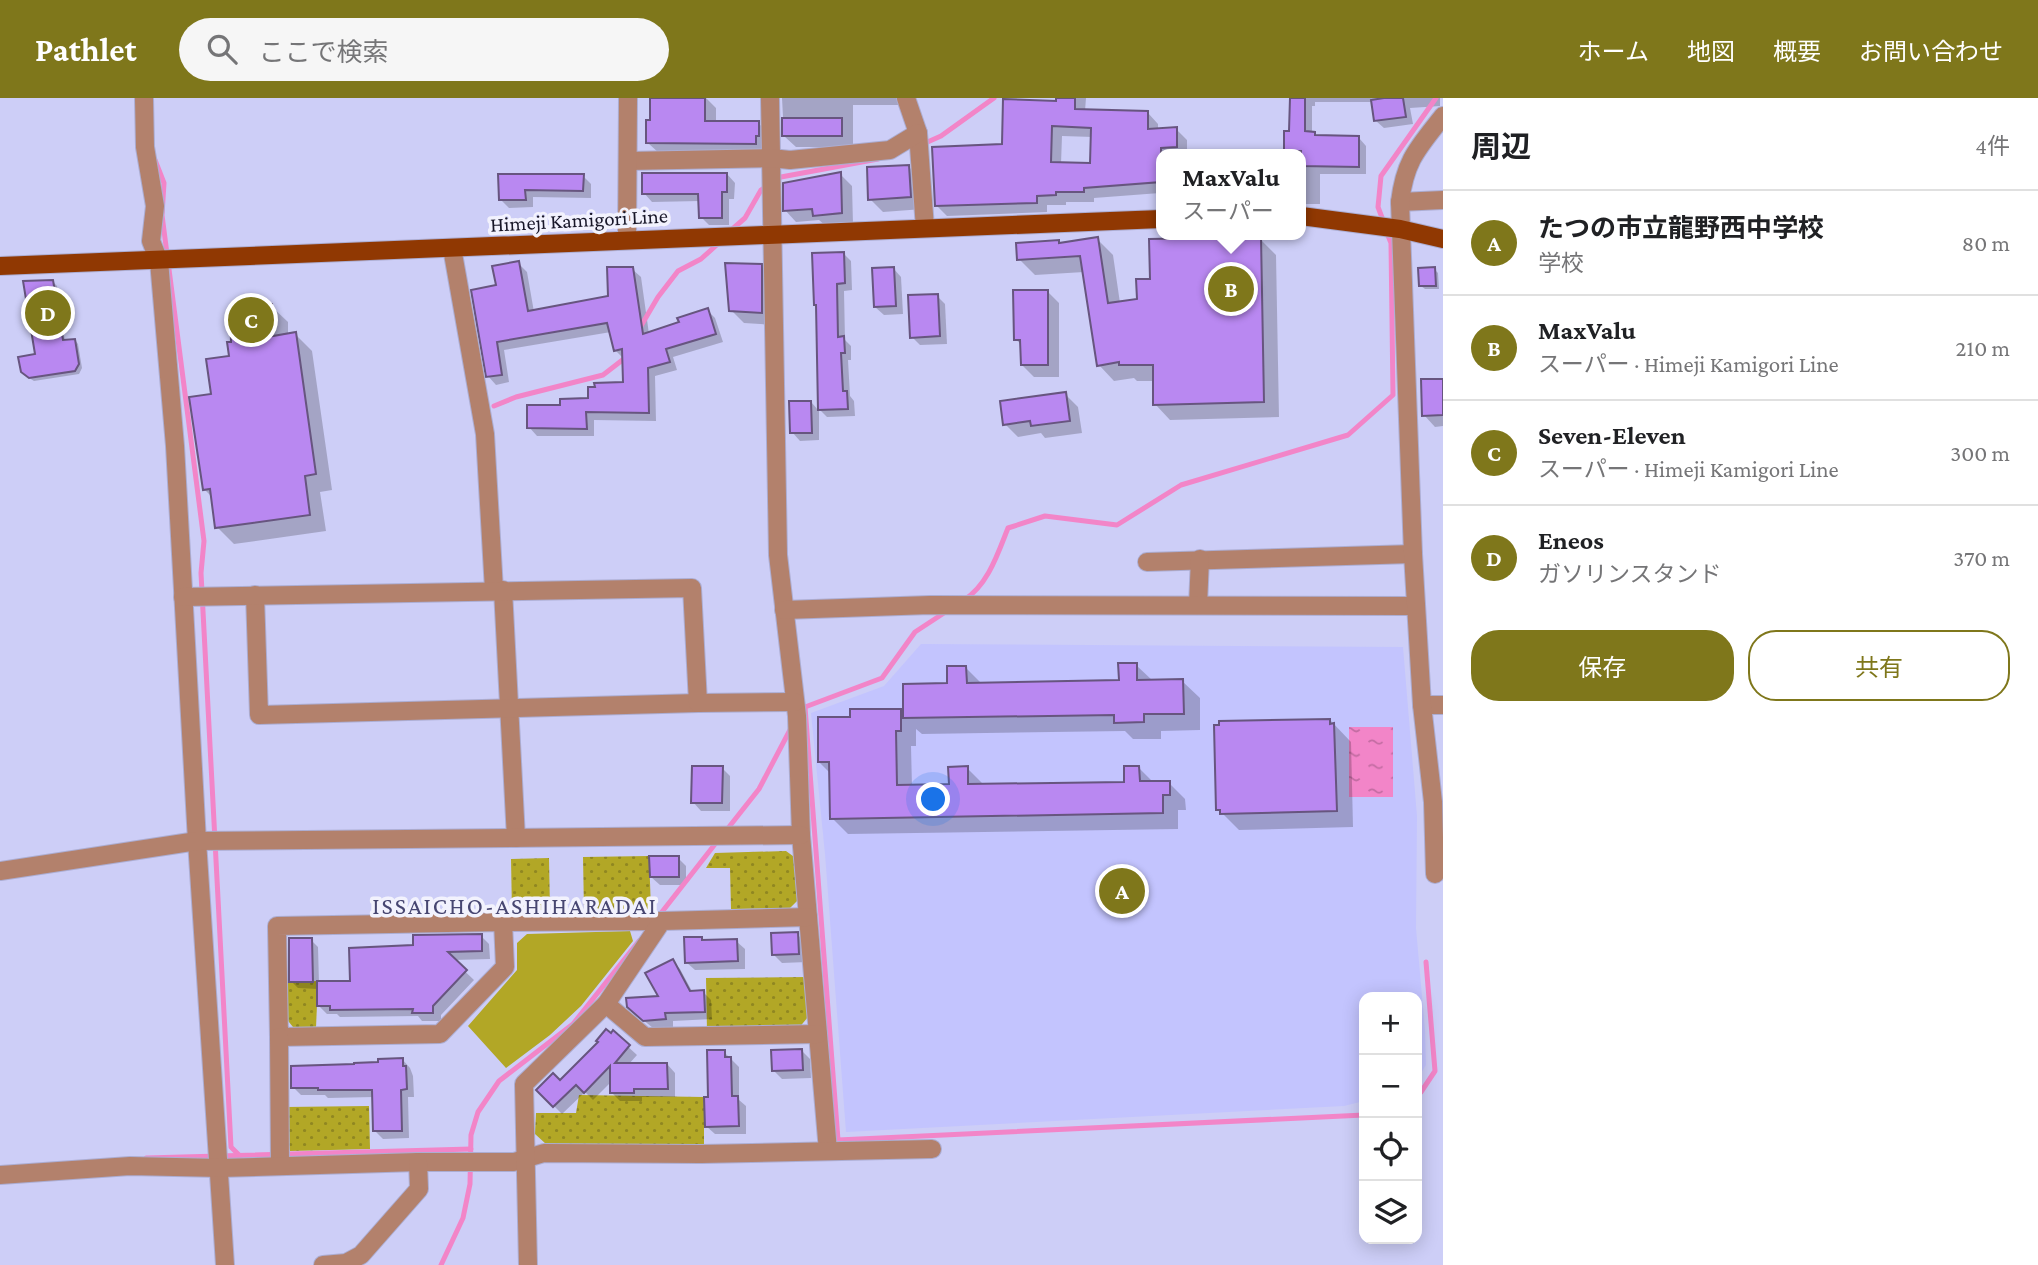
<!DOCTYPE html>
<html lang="ja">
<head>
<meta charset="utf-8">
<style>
  :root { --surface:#fff; --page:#f6f6f6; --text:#202124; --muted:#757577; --line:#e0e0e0; --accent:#7f771b }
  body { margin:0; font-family:"Crimson Pro","Noto Sans JP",serif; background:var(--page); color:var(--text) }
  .controls { position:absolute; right:21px; bottom:21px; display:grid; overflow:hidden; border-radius:14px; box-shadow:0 4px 18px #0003 }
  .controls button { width:63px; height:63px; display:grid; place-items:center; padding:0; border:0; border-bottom:2px solid var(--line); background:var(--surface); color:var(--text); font:35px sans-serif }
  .you { position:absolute; left:934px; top:702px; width:24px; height:24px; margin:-18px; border:5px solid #fff; border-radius:50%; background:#1a73e8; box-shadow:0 0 0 10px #1a73e833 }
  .badge { display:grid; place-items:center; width:46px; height:46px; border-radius:50%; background:var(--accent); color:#fff; font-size:23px; font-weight:700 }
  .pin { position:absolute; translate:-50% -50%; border:4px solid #fff; box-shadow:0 2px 7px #0006 }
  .popup { position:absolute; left:1156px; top:51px; width:150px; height:91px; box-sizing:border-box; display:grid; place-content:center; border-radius:14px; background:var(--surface); filter:drop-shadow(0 2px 5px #0005); font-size:23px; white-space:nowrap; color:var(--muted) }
  .popup b { font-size:26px; color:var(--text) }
  .popup::after { content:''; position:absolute; left:50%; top:100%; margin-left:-14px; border:14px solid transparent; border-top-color:var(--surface) }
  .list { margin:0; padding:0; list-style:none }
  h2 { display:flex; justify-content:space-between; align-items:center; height:91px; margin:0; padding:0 28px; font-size:30px }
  h2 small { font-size:23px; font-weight:400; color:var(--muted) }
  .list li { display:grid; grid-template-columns:46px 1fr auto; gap:21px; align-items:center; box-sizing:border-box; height:105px; padding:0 28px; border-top:2px solid var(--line) }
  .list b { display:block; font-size:26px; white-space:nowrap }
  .list p { margin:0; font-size:23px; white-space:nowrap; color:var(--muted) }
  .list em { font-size:23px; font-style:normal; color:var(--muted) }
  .actions { display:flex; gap:14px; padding:21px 28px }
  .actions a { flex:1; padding:16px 0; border:2px solid var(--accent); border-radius:28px; text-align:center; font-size:24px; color:var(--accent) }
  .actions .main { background:var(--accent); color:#fff }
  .icon { flex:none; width:38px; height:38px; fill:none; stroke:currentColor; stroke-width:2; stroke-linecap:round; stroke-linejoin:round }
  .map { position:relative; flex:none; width:1443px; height:1167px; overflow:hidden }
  header { display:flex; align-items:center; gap:42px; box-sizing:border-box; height:98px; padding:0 35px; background:var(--accent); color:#fff }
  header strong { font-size:33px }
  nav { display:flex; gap:38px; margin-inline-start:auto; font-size:24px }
  .search { width:490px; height:63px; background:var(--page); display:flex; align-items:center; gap:18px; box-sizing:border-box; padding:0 24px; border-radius:38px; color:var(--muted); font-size:26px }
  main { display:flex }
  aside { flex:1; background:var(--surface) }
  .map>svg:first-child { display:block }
</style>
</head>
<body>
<header>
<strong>Pathlet</strong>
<div class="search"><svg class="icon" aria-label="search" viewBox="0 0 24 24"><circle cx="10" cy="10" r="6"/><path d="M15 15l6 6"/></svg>ここで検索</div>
<nav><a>ホーム</a><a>地図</a><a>概要</a><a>お問い合わせ</a></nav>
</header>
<main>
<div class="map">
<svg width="1443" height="1167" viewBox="0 0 1443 1167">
  <defs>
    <pattern id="grass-dots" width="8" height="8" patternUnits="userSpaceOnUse" patternTransform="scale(1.75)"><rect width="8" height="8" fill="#b2a726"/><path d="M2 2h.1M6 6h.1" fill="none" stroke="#908721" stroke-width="1.8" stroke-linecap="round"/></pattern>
    <pattern id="water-ripples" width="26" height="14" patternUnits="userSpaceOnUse" patternTransform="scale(1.75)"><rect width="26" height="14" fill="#f285c8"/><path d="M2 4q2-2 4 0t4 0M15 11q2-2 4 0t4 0" fill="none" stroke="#c36ca2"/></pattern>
  </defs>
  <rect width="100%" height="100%" fill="#cdcef7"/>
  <path fill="#c3c4fe" d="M921 546 1403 549 1417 718 1416 830 1425 932 1426 967 1418 980 1417 899H1364V1003L1344 1008 846 1034 825 756 811 615 884 588Z"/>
  <g fill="url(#grass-dots)">
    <path d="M786 753 797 761 801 799 790 810 731 811 730 770H706L715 755Z"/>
    <path d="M649 758 651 811 584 813 583 759Z"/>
    <path d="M549 760 550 813 512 814 511 761Z"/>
    <path d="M807 879 808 919 798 931 707 933 706 880Z"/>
    <path d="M318 883 316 930 293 929 284 918V884Z"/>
    <path d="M579 997 704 999V1048L546 1046 535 1036 536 1015H576Z"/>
    <path d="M369 1008 370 1051 290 1053 285 1041V1009Z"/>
  </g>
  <path fill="#b2a726" d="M630 833 633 843 581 908 550 937 506 970 468 928 517 872V845L527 836Z"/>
  <rect fill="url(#water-ripples)" x="1349" y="629" width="44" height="70"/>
  <g fill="#0003" fill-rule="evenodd">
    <path d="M652 0H706L716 10V24L758 25 770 36 767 57 660 56 648 45 652 24Z"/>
    <path d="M782 0H900V7H853V49H796L784 38Z"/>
    <path d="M1058 0H1086L1085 13 1148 15 1158 26V32L1176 31 1187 42V56H1161V102L1160 95 1094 100V104H1066V107H1047V114L947 118 936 107 1003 48 1057 5ZM1062 38 1093 39 1092 67 1061 66Z"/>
    <path d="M1292 0H1440V8L1410 10 1413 26 1384 30 1376 23 1374 4H1315V8H1312V35L1318 39 1359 40 1366 48V76H1320V106H1301V56H1285L1286 35H1291Z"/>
    <path d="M908 68 921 81 923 111 883 114 870 101Z"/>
    <path d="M727 76 735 85 734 101H729V127H709L701 119 700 103 652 104 644 95Z"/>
    <path d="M840 76 852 88 853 126 826 128 819 122 796 124 785 112Z"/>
    <path d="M500 77 583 78 591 86V100L533 99V109L509 110 501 102Z"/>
    <path d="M1097 141 1113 157 1120 205 1138 203 1260 141 1276 157 1279 319 1170 322 1155 306V283H1137L1134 280 1114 283 1099 267 1084 174 1035 177 1019 161 1058 144 1061 147Z"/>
    <path d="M843 155 851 163 852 192 844 193 845 242 851 248V262H848L850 298 854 303 855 318 827 319 819 311 818 208Z"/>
    <path d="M518 165 527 174 534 214 609 200 632 171 641 179 649 236 681 225 707 212 715 220 723 244 673 259 677 272 655 278 656 323 594 322V338H537L529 329 562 309 590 302 625 285 624 261 615 252 611 234 504 252 509 284 496 287 488 278 498 189Z"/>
    <path d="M761 168 774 181V227L744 225 731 212Z"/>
    <path d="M893 170 901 179 903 216 884 217 875 209Z"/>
    <path d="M1434 171 1438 175 1439 191H1425L1421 188Z"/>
    <path d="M53 184 57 188 65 244 75 242 78 246 82 270 79 276 34 283 26 278 37 258Z"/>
    <path d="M1047 193 1059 205V279H1034L1022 267V247L1015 241Z"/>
    <path d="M937 198 945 206 947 246 920 247 912 239Z"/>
    <path d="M271 208 288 224V237L295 236 312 253 332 392 320 394 326 433 234 446 217 429 213 400 204 391 213 298 231 260 233 245Z"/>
    <path d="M1443 282V328L1435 329 1424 317 1423 283Z"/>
    <path d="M1065 296 1078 309 1082 335 1045 340 1041 335 1018 339 1005 326Z"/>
    <path d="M811 304 819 313V342L800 343 792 334Z"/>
    <path d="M1136 567 1153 583H1182L1200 600V632L1161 633V641H1133L1125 633 922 636 916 631V648H911L912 689 950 688 967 670 983 686 1126 685 1139 670 1154 685H1169L1185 701 1186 712H1178V731L848 736 832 720 831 676 819 664 852 621 900 613 905 617 949 587 966 570 982 586 1120 584Z"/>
    <path d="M1330 622 1351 644 1353 729 1239 732 1218 711Z"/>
    <path d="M722 670 730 678V713H701L693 704Z"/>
    <path d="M678 760 686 768V787H660L651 779Z"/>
    <path d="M797 836 805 844 807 864 782 865 773 856Z"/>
    <path d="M481 838 489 846 490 861 453 862 474 882 441 917V923H422L418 918 340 919 337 916H327L318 907V891L298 890 291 883 311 842 318 849 319 885H352L415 849Z"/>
    <path d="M702 841 705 844 736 843 745 851V871L695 872 686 864Z"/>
    <path d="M672 863 680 871 693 895 703 894 711 902 712 921 673 923V929L653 930 637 917 660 900Z"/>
    <path d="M613 935 637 957 628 967 667 966 675 975V999H642V1003H620L612 995V983L593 1002 585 994 562 1016 538 992 560 984Z"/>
    <path d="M802 953 810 961 811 980 782 981 774 973Z"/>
    <path d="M724 954 739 969V1002L746 1008V1036H715L706 1028 710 1000Z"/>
    <path d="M402 961 410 970 413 978 414 999H408L409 1040 383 1041 375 1033 374 999 328 1000 325 997H301L293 989Z"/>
  </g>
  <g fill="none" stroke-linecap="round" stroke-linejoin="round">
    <g stroke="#f285c8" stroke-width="5">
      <path d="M923 46 941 38 994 0"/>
      <path d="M155 62 164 85 162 117 204 443 201 475 231 1049 240 1058"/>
      <path d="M775 83 781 79 878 61"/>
      <path d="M1384 125 1378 109 1381 78 1436 0"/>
      <path d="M729 134 745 120 761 92 767 88"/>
      <path d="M638 233 658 199 678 173 701 161 720 144"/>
      <path d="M494 308 516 299 603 277 625 260"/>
      <path d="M964 502C988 487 998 455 1008 430L1045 418 1117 427 1181 387 1348 337 1393 297 1391 145 1387 135"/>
      <path d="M805 609 838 1042 1364 1017"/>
      <path d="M801 613 805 609 882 580 915 534 947 513"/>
      <path d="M725 734 759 691 791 630"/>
      <path d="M658 819 719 741"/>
      <path d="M1417 995 1421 994 1435 973 1426 864"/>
      <path d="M146 1060 471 1051"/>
      <path d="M441 1167 463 1120 470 1086 471 1037 478 1014 499 983 573 926 639 843"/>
    </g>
  </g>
  <g fill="#b988f1" stroke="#67557f" stroke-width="2" fill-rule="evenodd">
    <path d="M650 0H705V23H759V38H756V46L646 45V22H650Z"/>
    <path d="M1056 0H1075V11L1148 13V31L1177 29V49L1161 50V84L1084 90V94H1056V97L1037 98V105L935 108 932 49 1002 46 1003 1 1056 3ZM1052 28 1091 30 1090 65 1051 64Z"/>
    <path d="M1290 0H1305V33L1315 34V37L1359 38V69L1301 68V53H1284V33H1289Z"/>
    <path d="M1384 0H1403L1406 19 1374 23 1371 2Z"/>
    <rect x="782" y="20" width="60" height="18"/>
    <path d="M909 67 911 99 868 102 867 69Z"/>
    <path d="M841 74 842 115 813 118 812 111 783 113V85Z"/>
    <path d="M642 75H727V94H722V120H699L698 96H642Z"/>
    <path d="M498 76H584L583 93 525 92 526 102H499Z"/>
    <path d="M1098 139 1108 205 1137 201 1136 181H1150L1149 141 1261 139 1264 304 1153 307V267H1119V264L1097 268 1080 158 1017 162 1016 145 1059 142V145Z"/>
    <path d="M844 154 845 185 837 186 838 239 844 238 845 255H841L843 293H847L848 311 818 312 816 207H814L812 155Z"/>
    <path d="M519 163 528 213 608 198 607 169H633L643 236 679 224 677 220 708 210 716 236 666 251 670 264 648 270 649 315 586 314 587 331 527 330V307H560V301L588 300V289H595L594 285 623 284 622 251 614 253 607 225 497 244 502 277 486 279 471 192 496 187 492 168Z"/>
    <path d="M725 165 762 166V215L729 213Z"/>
    <path d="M894 169 896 208 874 209 872 170Z"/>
    <path d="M1435 169 1436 188H1419L1418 170Z"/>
    <path d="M53 182 63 242 75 241 79 266 75 273 29 280 21 274 18 259 35 256 23 183Z"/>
    <path d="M1013 192H1048V267H1021L1020 242H1014Z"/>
    <path d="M938 196 940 238 910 240 908 197Z"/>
    <path d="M272 206 273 238 296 234 316 376 305 378 310 417 215 430 210 391 203 392 189 299 211 296 206 261 229 258 227 244H231L230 208Z"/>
    <path d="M1421 281H1443V317L1422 318Z"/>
    <path d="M1066 294 1070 323 1031 328 1030 323 1003 327 1000 303Z"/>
    <path d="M789 303H811L812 335H790Z"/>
    <path d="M1118 565H1137V582L1183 581 1184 616H1144V624L1114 625V617L903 620V586L947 585V568H966L967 585 1119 582Z"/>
    <path d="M850 611H901V633H896L897 687 949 686 948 669 968 668V686L1124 684V668H1139L1140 683H1170V697H1163V715L830 721 829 664H818V619H850Z"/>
    <path d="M1330 621V626L1334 625 1337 713 1220 716V712H1216L1214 627H1219V623Z"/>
    <path d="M692 668H723L722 705H691Z"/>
    <path d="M649 758H679V779H650Z"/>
    <path d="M798 834 799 856 772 857 771 835Z"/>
    <path d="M482 836V853L448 854 467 872 433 908V915H412L413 911 330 912V908H317V883H350L349 850 413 847V837Z"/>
    <path d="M684 839H702V842L737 841 738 863 685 865Z"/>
    <path d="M289 840H312L313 884H289Z"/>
    <path d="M673 861 690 893 704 892 705 914 665 915 666 921 643 923 627 909 626 900 658 898 645 875Z"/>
    <path d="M606 931 611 935 613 932 630 947 615 965H667L668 991H634V995H610V968L584 995 576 987 553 1009 536 992 553 975 560 982 598 944 596 943Z"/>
    <path d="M802 951 803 972 772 973 771 952Z"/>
    <path d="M707 952H725V959H731L732 998H738L739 1028 705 1029 704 999H708Z"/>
    <path d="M403 960V968H406L407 991 401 992 402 1033H373L372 992H318V990H291V968L354 966V965L378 964V961Z"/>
  </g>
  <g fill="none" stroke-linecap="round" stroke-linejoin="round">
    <defs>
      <g id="minor">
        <path d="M144 0 145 49 155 108 151 143 159 163 175 348 197 743 225 1167"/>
        <path d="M770 0 778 457 797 618 801 737 828 1053"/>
        <path d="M906 0 918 35 925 130"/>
        <path d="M628 63 771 60 790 62 890 52 918 35"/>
        <path d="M1400 104 1443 102"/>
        <path d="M627 142 628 0"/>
        <path d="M452 150 485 336 494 492"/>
        <path d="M1147 464 1413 456"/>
        <path d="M503 492 516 740"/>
        <path d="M255 497 259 617 698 605"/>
        <path d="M183 499 692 490 698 605 795 604"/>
        <path d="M1198 507 1200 461"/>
        <path d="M784 512 930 507 1416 508"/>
        <path d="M1422 607H1443"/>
        <path d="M0 773 197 743 801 737"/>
        <path d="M1435 776 1433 704 1422 607 1413 456 1400 104C1405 62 1418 50 1443 18"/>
        <path d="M503 824 277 828 279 939 440 936 505 869 503 824 662 823"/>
        <path d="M606 906 645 939 818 936"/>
        <path d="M279 939 280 1068"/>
        <path d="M0 1077 130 1068 220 1070 418 1064H514L544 1055 701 1056 932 1051"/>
        <path d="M323 1167 346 1165 361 1157 419 1091 418 1064"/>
        <path d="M528 1167 524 986 606 906 662 823 808 819"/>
      </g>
      <g id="major">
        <path d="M1301 118 1400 131 1443 141"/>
        <path d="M0 168 1161 121"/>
      </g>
    </defs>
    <use href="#minor" stroke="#acadd2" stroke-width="20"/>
    <use href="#major" stroke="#acadd2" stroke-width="20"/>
    <use href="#minor" stroke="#b3816c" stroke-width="18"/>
    <use href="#major" stroke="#903802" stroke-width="18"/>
  </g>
  <g text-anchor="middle" stroke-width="7" stroke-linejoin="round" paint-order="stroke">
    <g font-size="21" fill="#171628" stroke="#f2f2fd">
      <text transform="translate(579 122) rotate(-3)" y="7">Himeji Kamigori Line</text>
    </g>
    <g font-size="24" letter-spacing="2" fill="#474671" stroke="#f2f2fd">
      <text x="515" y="816">ISSAICHO-ASHIHARADAI</text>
    </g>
  </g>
</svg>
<div class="controls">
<button>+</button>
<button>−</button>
<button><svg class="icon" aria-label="locate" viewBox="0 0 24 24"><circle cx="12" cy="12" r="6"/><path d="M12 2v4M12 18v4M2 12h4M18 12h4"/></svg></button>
<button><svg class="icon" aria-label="layers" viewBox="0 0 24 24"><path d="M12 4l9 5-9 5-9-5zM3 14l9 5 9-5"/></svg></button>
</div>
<div class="you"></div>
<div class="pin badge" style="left:1122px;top:793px">A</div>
<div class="pin badge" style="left:1231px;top:191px">B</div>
<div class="popup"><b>MaxValu</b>スーパー</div>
<div class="pin badge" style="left:251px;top:222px">C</div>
<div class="pin badge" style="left:48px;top:215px">D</div>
</div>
<aside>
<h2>周辺<small>4件</small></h2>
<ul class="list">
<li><span class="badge">A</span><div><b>たつの市立龍野西中学校</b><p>学校</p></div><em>80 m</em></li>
<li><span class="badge">B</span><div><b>MaxValu</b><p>スーパー · Himeji Kamigori Line</p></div><em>210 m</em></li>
<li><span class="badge">C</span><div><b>Seven-Eleven</b><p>スーパー · Himeji Kamigori Line</p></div><em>300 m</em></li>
<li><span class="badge">D</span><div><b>Eneos</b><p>ガソリンスタンド</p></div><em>370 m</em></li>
</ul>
<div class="actions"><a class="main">保存</a><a>共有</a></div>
</aside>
</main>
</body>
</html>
